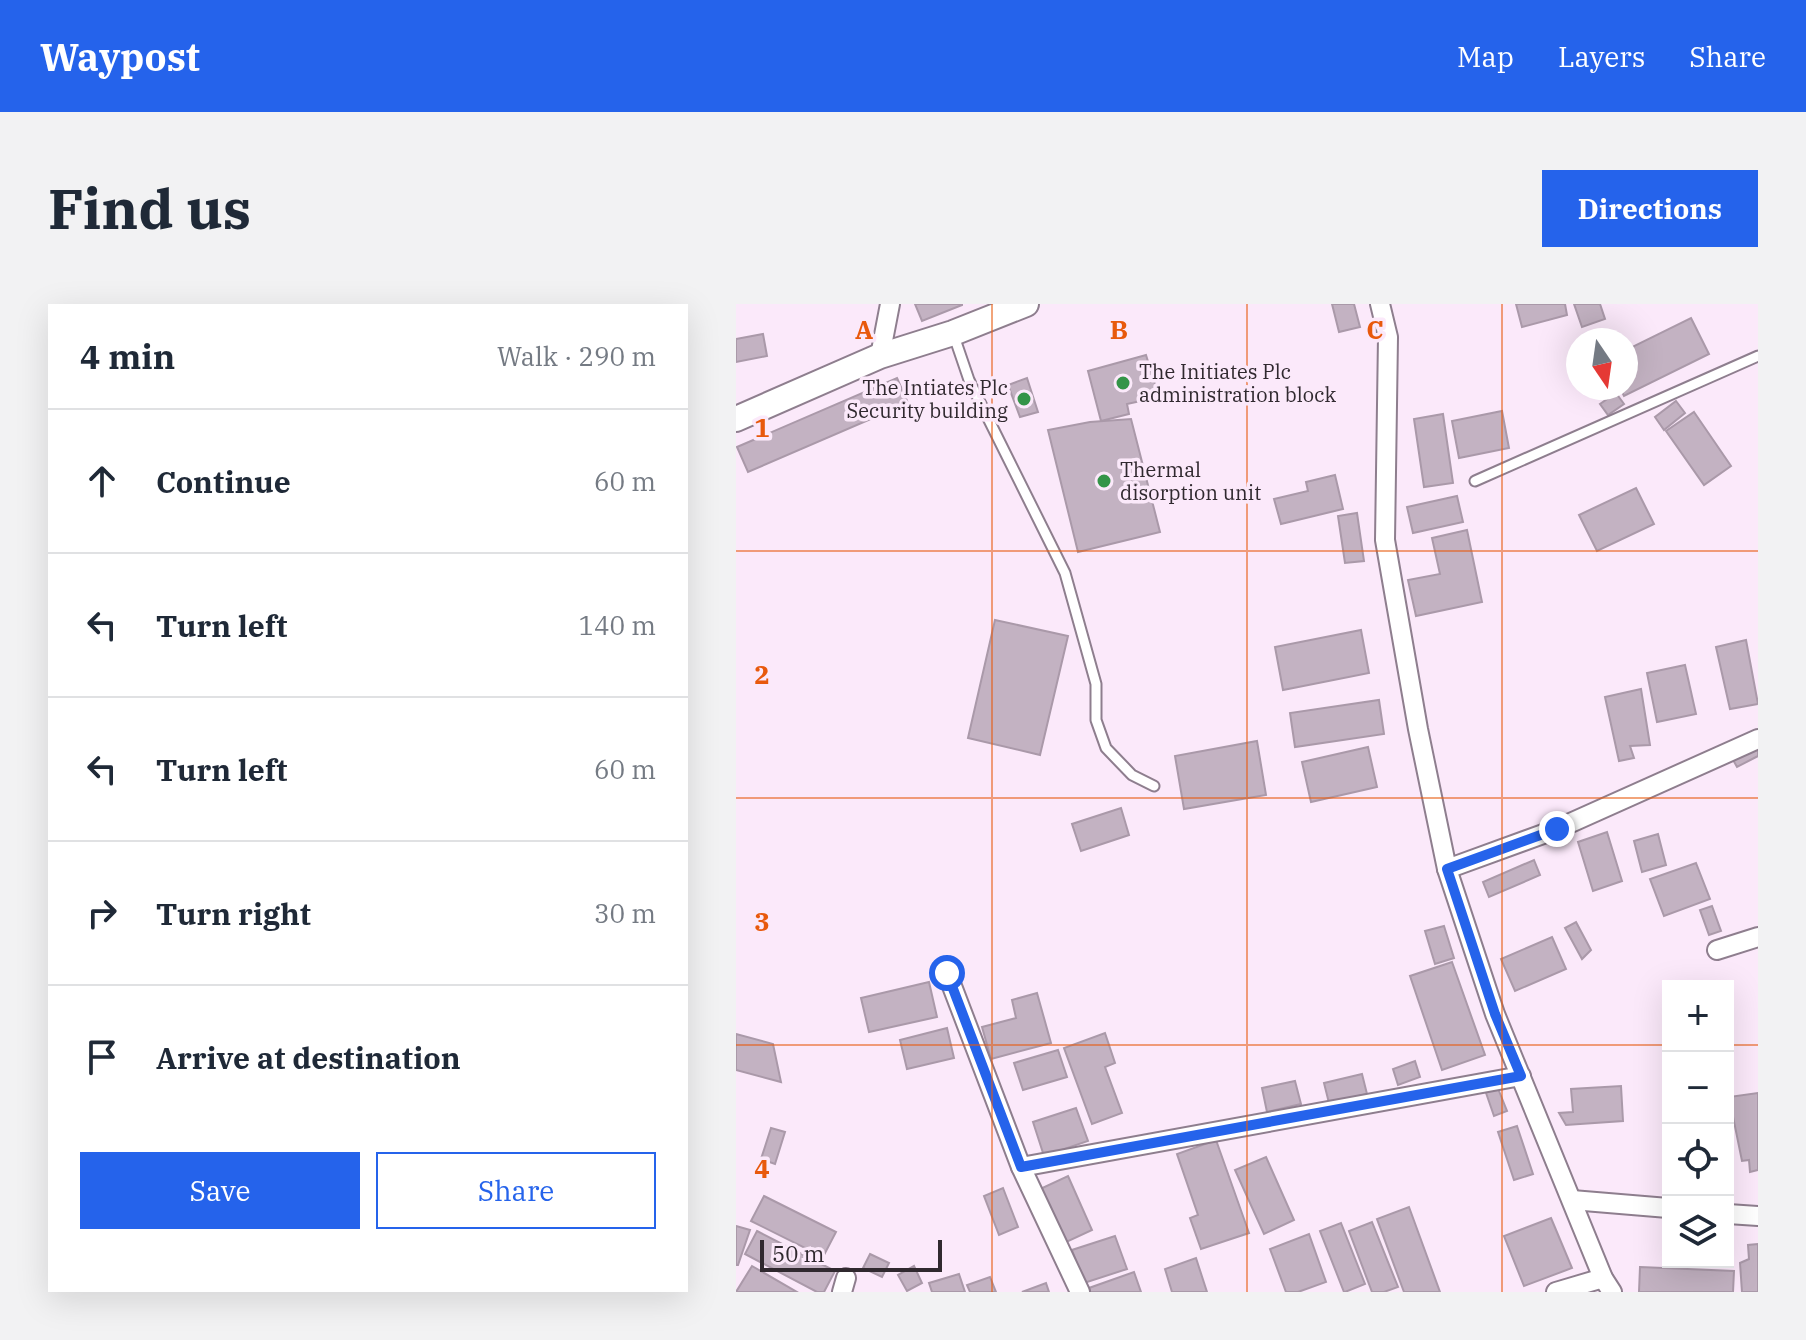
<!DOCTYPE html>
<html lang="en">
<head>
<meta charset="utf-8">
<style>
  :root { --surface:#fff; --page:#f2f2f3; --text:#1f2937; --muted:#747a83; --line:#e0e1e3; --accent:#2563eb }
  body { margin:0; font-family:"IBM Plex Serif",serif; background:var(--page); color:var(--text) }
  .controls { position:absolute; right:24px; bottom:24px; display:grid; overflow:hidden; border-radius:0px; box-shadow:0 8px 32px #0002 }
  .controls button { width:72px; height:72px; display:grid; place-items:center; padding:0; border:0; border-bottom:2px solid var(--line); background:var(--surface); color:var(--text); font:40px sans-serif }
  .compass { position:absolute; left:830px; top:24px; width:72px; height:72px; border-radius:50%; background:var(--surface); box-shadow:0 8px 32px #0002; rotate:167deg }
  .scale { position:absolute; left:24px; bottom:20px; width:182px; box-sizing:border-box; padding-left:8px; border:4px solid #30292f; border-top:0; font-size:22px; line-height:28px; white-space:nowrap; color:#30292f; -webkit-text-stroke:6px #fbe9fa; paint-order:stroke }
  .stop { position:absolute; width:24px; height:24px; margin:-18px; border:6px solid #2563eb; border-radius:50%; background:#fff }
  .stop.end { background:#2563eb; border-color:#fff; box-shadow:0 2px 8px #0008 }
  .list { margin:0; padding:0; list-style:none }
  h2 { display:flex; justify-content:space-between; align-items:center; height:104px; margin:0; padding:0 32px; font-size:34px }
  h2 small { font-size:26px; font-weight:400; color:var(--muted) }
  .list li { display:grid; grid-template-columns:52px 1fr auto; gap:24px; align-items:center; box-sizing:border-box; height:144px; padding:0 32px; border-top:2px solid var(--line) }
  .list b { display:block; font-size:30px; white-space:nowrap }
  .list em { font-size:26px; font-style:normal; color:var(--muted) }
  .actions { display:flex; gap:16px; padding:24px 32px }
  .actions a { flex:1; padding:18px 0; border:2px solid var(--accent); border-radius:0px; text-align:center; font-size:28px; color:var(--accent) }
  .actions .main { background:var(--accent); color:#fff }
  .icon { flex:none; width:44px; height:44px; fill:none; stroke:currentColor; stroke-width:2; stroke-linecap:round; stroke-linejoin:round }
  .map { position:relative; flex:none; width:1022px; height:988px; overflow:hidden; border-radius:0px }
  header { display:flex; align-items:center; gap:48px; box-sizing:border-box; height:112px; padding:0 40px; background:var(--accent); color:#fff }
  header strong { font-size:38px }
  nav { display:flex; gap:44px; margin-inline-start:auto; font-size:28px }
  .intro { display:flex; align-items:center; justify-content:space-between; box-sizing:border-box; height:192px; padding:0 48px }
  h1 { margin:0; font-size:56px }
  .button { padding:20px 36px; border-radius:0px; background:var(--accent); color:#fff; font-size:28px; font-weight:700 }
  main { display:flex; gap:48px; padding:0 48px }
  aside { flex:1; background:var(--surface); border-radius:0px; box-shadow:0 8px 32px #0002 }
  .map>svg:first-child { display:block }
</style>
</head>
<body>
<header>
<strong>Waypost</strong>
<nav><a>Map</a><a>Layers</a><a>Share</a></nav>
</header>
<div class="intro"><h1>Find us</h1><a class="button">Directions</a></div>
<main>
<aside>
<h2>4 min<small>Walk · 290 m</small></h2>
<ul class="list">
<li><svg class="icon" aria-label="ahead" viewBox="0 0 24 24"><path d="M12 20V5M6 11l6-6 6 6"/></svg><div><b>Continue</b></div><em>60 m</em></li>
<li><svg class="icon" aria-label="left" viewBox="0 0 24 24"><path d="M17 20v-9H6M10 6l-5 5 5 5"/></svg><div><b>Turn left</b></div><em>140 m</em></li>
<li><svg class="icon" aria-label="left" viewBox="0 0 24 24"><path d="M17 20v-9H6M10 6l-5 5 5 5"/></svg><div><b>Turn left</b></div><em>60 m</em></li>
<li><svg class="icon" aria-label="right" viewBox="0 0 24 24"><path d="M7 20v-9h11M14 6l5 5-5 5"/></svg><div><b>Turn right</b></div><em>30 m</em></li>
<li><svg class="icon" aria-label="arrive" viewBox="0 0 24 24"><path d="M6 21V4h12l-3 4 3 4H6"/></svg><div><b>Arrive at destination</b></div></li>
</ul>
<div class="actions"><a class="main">Save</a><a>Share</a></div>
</aside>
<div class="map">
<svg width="1022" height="988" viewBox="0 0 1022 988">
  <rect width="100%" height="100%" fill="#fbe9fa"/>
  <g fill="#c3b2c2" stroke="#aa99a9" stroke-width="2">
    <path d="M179 0H226V1L186 17Z"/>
    <path d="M596 0H618L624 23 603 28Z"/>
    <path d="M780 0H829L831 11 786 23Z"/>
    <path d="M838 0H864L869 15 846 23Z"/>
    <path d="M955 14 973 50 888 92 884 84H890V46Z"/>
    <path d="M27 30 31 52 0 58V35Z"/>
    <path d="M410 51 423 93 391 100 393 110 365 117 352 67Z"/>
    <path d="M161 74 172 99 12 168 1 143Z"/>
    <path d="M291 74 302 108 284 113 272 81Z"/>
    <path d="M880 89 888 100 872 111 864 100Z"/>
    <path d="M940 97 949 109 928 126 919 113Z"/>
    <path d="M766 107 773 144 723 154 716 117Z"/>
    <path d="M958 108 995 162 968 181 930 127Z"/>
    <path d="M707 110 717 179 688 183 678 115Z"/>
    <path d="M395 115 424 228 342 248 312 126 354 118Z"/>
    <path d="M599 171 607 205 545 220 538 195 572 187 570 178Z"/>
    <path d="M900 184 918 220 861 247 843 211Z"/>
    <path d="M721 192 727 218 677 229 671 203Z"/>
    <path d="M621 209 628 257 609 259 602 212Z"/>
    <path d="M731 226 746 298 680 312 672 276 704 270 696 234Z"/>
    <path d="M259 316 332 332 304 451 232 434Z"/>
    <path d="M625 326 633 369 547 386 539 343Z"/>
    <path d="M1010 336 1022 400 994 405 980 343Z"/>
    <path d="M949 361 960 410 921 418 911 369Z"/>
    <path d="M905 385 914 441 894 442 898 454 883 457 869 393Z"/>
    <path d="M643 396 648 430 559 443 554 409Z"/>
    <path d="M521 437 530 491 448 505 439 452Z"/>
    <path d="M1022 441V452L1001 463 996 454Z"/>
    <path d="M632 443 641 483 575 498 566 458Z"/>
    <path d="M385 504 393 531 345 547 336 520Z"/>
    <path d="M871 528 886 577 857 587 842 538Z"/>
    <path d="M922 530 930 561 906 568 898 537Z"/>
    <path d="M798 556 804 571 753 593 747 578Z"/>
    <path d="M960 559 974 595 928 612 914 575Z"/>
    <path d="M976 602 985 627 973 631 964 606Z"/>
    <path d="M840 618 855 646 846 655 829 624Z"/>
    <path d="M708 622 718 654 699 660 689 627Z"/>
    <path d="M816 633 830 665 779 687 765 655Z"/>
    <path d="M716 658 749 751 706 766 674 672Z"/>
    <path d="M193 678 201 713 133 728 125 694Z"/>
    <path d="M301 689 315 739 255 755 246 723 280 714 276 696Z"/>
    <path d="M211 724 218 754 171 765 164 736Z"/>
    <path d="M369 729 379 759 369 763 386 809 356 820 328 744Z"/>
    <path d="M0 730 37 740 45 778 0 766Z"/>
    <path d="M322 746 331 773 287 786 278 759Z"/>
    <path d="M679 757 684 773 662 781 657 765Z"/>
    <path d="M626 770 631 790 593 799 588 779Z"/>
    <path d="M559 777 565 800 531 808 526 784Z"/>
    <path d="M761 782 771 807 758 812 749 786Z"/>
    <path d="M885 782 887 817 830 821 823 809 837 808 835 785Z"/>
    <path d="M1022 789V866L1014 868 1013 856 1006 857 993 793Z"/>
    <path d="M340 804 352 837 308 852 297 818Z"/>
    <path d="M781 822 797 870 778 876 762 828Z"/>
    <path d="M35 824 49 828 39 860 25 855Z"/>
    <path d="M480 836 513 929 465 945 454 914 462 911 441 850Z"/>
    <path d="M530 853 558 916 528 930 499 866Z"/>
    <path d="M332 872 356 926 326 940 302 886Z"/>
    <path d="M267 884 282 923 263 931 248 892Z"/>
    <path d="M28 892 100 928 87 953 15 917Z"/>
    <path d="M673 903 704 988H668L641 915Z"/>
    <path d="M815 914 836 964 788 982 768 932Z"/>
    <path d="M636 918 662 983 648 988H636L613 927Z"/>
    <path d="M605 919 629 980 609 988H608L584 927Z"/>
    <path d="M0 922 14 926 2 961H0Z"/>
    <path d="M21 927 99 967 88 988H81L9 950Z"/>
    <path d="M573 930 590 978 562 988H550L534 945Z"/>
    <path d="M379 932 391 965 348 979 336 946Z"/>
    <path d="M1022 940V988H1006L1004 959 1013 955 1012 941Z"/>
    <path d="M134 950 153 959 146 973 127 964Z"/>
    <path d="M460 954 471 988H436L429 965Z"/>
    <path d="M16 962 61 988H0Z"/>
    <path d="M178 962 186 979 171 987 162 971Z"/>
    <path d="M904 963 998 967 997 988H903Z"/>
    <path d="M398 968 405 988H354L353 984Z"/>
    <path d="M223 970 229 988H196L193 979Z"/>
    <path d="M254 973 260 988H234L231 981Z"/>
    <path d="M310 979 313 988H286Z"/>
  </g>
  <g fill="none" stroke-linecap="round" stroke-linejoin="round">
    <defs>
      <g id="service">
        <path d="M218 32 233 76 329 269 360 380V416L370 444 396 471 418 482"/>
        <path d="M739 177 1022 52"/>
      </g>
      <g id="minor">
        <path d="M644 0 652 33 649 236 682 425 711 565 759 710 867 974 876 988"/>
        <path d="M144 52 154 0"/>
        <path d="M711 565 821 525 1022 435"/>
        <path d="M981 646 1022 633"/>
        <path d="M211 669 285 863 344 988"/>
        <path d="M285 863 785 772"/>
        <path d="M836 896 932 904"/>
        <path d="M992 910 1022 912"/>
        <path d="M106 988 110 974"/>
        <path d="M820 988 867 974"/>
      </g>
      <path id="tertiary" d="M0 115 144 52 217 29 290 0"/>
    </defs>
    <use href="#service" stroke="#8e7e8e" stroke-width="13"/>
    <use href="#minor" stroke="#8e7e8e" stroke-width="22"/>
    <use href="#tertiary" stroke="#8e7e8e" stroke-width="28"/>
    <use href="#service" stroke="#fff" stroke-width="9"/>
    <use href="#minor" stroke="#fff" stroke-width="18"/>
    <use href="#tertiary" stroke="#fff" stroke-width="24"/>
  </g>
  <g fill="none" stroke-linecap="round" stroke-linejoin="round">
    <path stroke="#2563eb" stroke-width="10" d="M211 669 285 863 785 772 759 710 711 565 821 525"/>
  </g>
  <path fill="none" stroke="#e8590c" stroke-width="2" stroke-opacity="0.55" d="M256 0V988M511 0V988M766 0V988M0 247H1022M0 494H1022M0 741H932M992 741H1022"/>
  <g fill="#349448" stroke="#fbe9fa" stroke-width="3">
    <circle cx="387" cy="79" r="8"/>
    <circle cx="288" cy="95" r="8"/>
    <circle cx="368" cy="177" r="8"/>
  </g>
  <g text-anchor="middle" stroke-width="7" stroke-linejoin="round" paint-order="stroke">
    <g font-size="20" fill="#30292f" stroke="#fbe9fa" text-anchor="start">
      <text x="403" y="75">The Initiates Plc<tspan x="403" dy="23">administration block</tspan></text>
      <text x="272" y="91" text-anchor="end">The Intiates Plc<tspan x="272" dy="23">Security building</tspan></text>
      <text x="384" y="173">Thermal<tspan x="384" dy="23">disorption unit</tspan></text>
    </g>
  </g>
  <g font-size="26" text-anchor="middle" font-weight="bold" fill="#e8590c" stroke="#fbe9fa" stroke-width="7" stroke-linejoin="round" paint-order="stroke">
    <text x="128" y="35">A</text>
    <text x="383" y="35">B</text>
    <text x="639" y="35">C</text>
    <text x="26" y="133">1</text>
    <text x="26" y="380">2</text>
    <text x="26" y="627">3</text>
    <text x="26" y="874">4</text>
  </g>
</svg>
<div class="controls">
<button>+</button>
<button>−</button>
<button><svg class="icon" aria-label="locate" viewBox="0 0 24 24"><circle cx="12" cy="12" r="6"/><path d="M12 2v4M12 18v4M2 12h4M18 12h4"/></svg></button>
<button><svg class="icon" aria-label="layers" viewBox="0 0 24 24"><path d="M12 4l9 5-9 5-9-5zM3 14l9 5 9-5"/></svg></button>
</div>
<svg class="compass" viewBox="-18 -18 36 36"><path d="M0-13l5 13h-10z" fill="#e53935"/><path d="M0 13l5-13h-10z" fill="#747a83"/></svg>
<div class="scale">50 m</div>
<div class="stop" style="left:211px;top:669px"></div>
<div class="stop end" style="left:821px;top:525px"></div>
</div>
</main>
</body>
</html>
